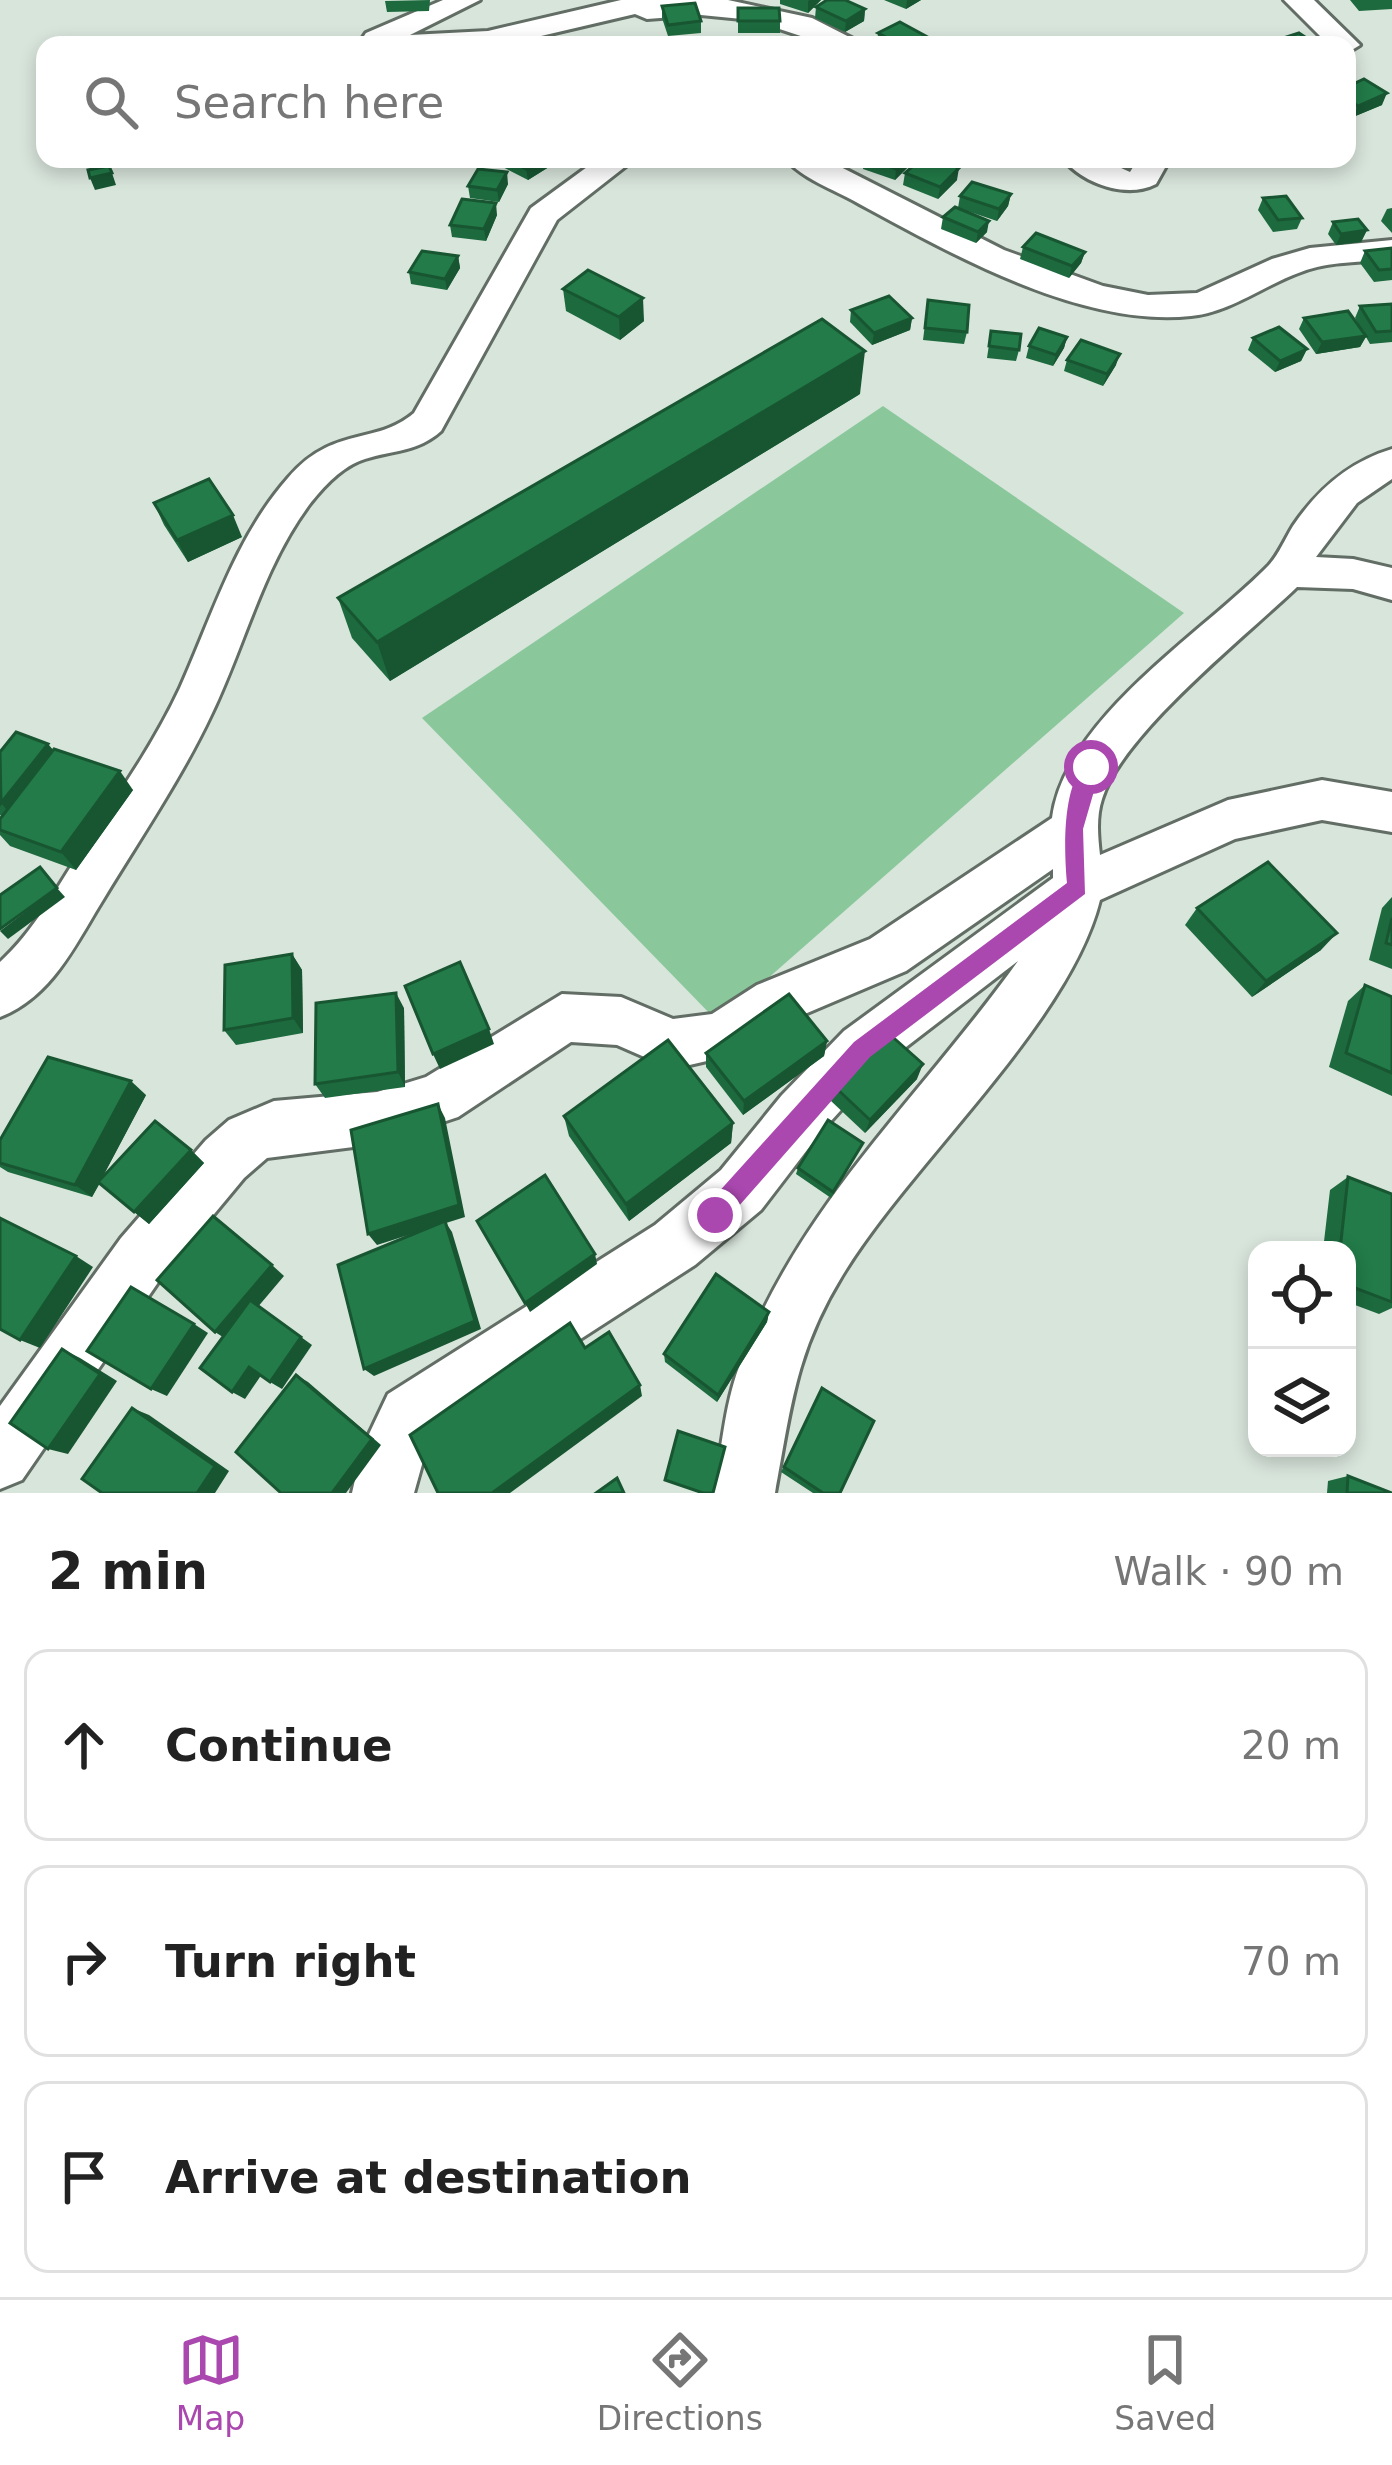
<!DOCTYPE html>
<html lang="en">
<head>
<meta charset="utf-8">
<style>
  :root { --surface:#fff; --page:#f6f6f6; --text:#222; --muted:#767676; --line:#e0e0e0; --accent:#aa48af }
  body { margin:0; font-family:"DejaVu Sans",sans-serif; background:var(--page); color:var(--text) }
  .controls { position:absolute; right:36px; bottom:36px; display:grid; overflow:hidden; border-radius:24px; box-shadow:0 6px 18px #0003 }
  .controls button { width:108px; height:108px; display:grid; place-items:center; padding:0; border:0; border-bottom:3px solid var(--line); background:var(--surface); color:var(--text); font:60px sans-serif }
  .stop { position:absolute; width:36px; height:36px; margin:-27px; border:9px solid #aa48af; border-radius:50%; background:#fff }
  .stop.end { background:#aa48af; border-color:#fff; box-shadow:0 3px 12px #0008 }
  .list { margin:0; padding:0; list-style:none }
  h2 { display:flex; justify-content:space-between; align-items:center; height:156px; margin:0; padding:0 48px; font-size:51px }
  h2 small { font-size:39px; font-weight:400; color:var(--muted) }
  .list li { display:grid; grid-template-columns:78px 1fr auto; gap:36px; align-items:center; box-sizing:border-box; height:192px; margin:0 24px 24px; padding:0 24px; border:3px solid var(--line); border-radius:24px }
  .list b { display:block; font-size:45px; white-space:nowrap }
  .list em { font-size:39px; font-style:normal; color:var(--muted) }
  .icon { flex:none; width:66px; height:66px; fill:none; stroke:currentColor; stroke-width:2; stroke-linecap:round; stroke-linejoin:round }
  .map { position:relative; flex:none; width:1392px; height:1493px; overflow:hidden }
  .search { position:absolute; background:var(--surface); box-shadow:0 6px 18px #0003; left:36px; right:36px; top:36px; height:132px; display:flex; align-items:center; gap:30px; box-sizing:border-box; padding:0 42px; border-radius:24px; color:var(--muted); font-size:45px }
  .sheet { height:804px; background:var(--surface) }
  nav { display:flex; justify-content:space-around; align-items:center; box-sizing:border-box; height:168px; border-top:3px solid var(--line); background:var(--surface); font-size:33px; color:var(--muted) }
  nav a { display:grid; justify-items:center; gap:6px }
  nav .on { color:var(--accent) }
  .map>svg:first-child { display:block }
</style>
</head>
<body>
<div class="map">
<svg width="1392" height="1493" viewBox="0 0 1392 1493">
  <rect width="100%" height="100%" fill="#d8e5db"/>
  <path fill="#8ac89c" d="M883 406 1184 613 718 1022 422 718Z"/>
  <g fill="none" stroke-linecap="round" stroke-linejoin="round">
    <defs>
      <g id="street">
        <path d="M443 0H480L410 35 488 31 621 0H728L812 18 865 45H828L752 20 701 15 647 19 635 14 503 45H366L362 39 366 33Z"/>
        <path d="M1284 0H1314L1360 45 1347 53V45H1329Z"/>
        <path d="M598 159H635L557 220 441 431C418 452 393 450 365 459 342 466 323 487 309 505 263 567 245 644 212 713 181 779 139 840 101 903 74 947 51 997 0 1017V962C34 931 55 891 80 852 115 799 153 746 180 688 212 617 235 538 288 478 333 425 375 446 414 413L531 208Z"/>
        <path d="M786 159H825L1004 250 1103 286 1148 295 1197 293 1272 259 1310 248 1392 240V260C1362 262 1329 261 1301 272 1264 285 1231 312 1191 316 1081 328 950 253 856 202 835 190 801 178 786 159Z"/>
        <path d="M1063 159H1101L1130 172 1138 159H1170L1156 184C1127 199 1084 184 1063 159Z"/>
        <path d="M1392 449V479L1357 503 1316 557 1353 559 1392 568V600L1353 589 1297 587C1246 636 1122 734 1102 799 1096 817 1098 837 1100 855L1228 800 1322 780 1392 792V832L1322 820 1235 839 1100 900C1069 1024 911 1162 842 1276 795 1353 791 1408 775 1493H713C722 1451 724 1407 739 1367 797 1207 921 1097 1018 961L880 1067 820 1133 761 1210 695 1265 430 1436 414 1493H352L362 1449 388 1394 655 1225 721 1170 782 1095 844 1031 1053 878V869L906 971 793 1019 770 1038 733 1055 672 1069 617 1045 571 1042 458 1117 377 1144 267 1158 244 1178 161 1278 22 1480 0 1489V1406L121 1238 206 1140 229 1120 274 1101 377 1092 426 1077 562 994 621 997 673 1019 712 1014 757 985 870 939 1052 818C1065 718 1203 633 1269 565 1279 554 1285 539 1293 526 1318 489 1349 462 1392 449Z"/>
      </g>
    </defs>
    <use href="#street" stroke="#626e65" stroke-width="6"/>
    <use href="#street" fill="#fff" fill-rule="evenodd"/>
  </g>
  <g fill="#1d6a3e">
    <path d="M430 0 429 11 387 12 385 1Z"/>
    <path d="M780 0H821L808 13 780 4Z"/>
    <path d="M884 0H921L906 9Z"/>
    <path d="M1350 0H1392V9L1359 11Z"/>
    <path d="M662 6 701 21V33L668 36 662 18Z"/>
    <path d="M816 7 865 9 864 21 845 32 815 18Z"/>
    <path d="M738 8 780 21V33H738Z"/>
    <path d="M878 33 930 45H879L877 44Z"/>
    <path d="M1347 87 1382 105 1353 117 1351 116 1347 122Z"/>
    <path d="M494 159H551L552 165 528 180 495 163Z"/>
    <path d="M864 159H911V164L895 180 863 169Z"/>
    <path d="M905 173 957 180 938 199 903 185Z"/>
    <path d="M508 184 499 202 470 198 468 186Z"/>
    <path d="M1011 194 1008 206 997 221 958 208 960 196Z"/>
    <path d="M1263 198 1302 218 1297 229 1273 232 1258 210Z"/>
    <path d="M1392 208V233L1381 221 1387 209Z"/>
    <path d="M497 215 486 241 452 237 450 225Z"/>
    <path d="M943 217 987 232 976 243 941 229Z"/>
    <path d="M1333 222 1367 230 1361 242 1336 245 1328 234Z"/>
    <path d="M1023 247 1085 252 1081 263 1069 278 1020 259Z"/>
    <path d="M1392 248V280L1374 282 1360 263 1365 251Z"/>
    <path d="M458 256 460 268 447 290 411 284 409 272Z"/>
    <path d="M563 289 644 321 620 340 566 311Z"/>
    <path d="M928 300 967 332 964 344 923 340Z"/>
    <path d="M1392 304V342L1370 344 1366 337 1360 347 1316 354 1299 329 1304 318 1361 329 1355 318 1360 306Z"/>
    <path d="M851 310 912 318 910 330 872 345 850 322Z"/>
    <path d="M991 331 1019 350 1016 361 987 358Z"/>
    <path d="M1067 337 1064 348 1053 366 1026 358 1029 346Z"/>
    <path d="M1253 338 1307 349 1301 361 1275 372 1248 350Z"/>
    <path d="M1067 360 1116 365 1103 386 1064 371Z"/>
    <path d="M860 394 390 681 352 638 338 598Z"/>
    <path d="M154 503 242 537 188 562 164 525Z"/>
    <path d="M48 744 53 750 133 790 76 870 10 846 0 835V819L2 816 0 815V752Z"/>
    <path d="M1392 897V969L1369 960 1382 908Z"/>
    <path d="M1197 908 1321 950 1252 997 1185 925Z"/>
    <path d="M292 954 302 970 303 1033 236 1045 224 1030Z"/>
    <path d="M1365 985 1392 997V1096L1329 1067 1348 1001Z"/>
    <path d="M404 1008 405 1087 325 1098 315 1084Z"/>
    <path d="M827 1041 824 1056 743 1115 706 1067V1053Z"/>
    <path d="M917 1079 865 1133 831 1101 835 1087Z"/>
    <path d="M146 1095 103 1176 191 1150 204 1163 149 1224 100 1183 92 1197 8 1172 0 1167V1140Z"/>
    <path d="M564 1116 733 1123 731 1143 629 1221 569 1136Z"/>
    <path d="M863 1143 831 1198 796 1174 798 1168Z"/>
    <path d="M1348 1177 1392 1194V1308L1379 1314 1347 1302V1250H1323L1330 1190Z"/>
    <path d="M769 1312 767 1322 717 1402 665 1362 664 1354Z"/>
    <path d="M822 1388 840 1493H813L781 1472Z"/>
    <path d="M1348 1476 1392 1493H1327L1328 1481Z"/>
  </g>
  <g fill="#185632">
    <path d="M810 0H821L808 13V1Z"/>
    <path d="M907 0H921L906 9Z"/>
    <path d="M865 9 864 21 845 32 846 21Z"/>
    <path d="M1387 93 1382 105 1353 117 1358 106Z"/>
    <path d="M542 159H551L552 165 528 180 526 169Z"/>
    <path d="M906 159H911V164L895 180 896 169Z"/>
    <path d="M959 168 957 180 938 199 940 187Z"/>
    <path d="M507 172 508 184 499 202 497 190Z"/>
    <path d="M112 173 116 185 95 190 90 178Z"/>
    <path d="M1011 194 1008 206 997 221 999 209Z"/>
    <path d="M496 203 497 215 486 241 484 229Z"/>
    <path d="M989 221 987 232 976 243 978 232Z"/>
    <path d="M1367 230 1361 242 1336 245 1341 234Z"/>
    <path d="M1085 252 1081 263 1069 278 1072 266Z"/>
    <path d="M458 256 460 268 447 290 445 279Z"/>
    <path d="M643 298 644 321 620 340 619 317Z"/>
    <path d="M912 318 910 330 872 345 874 333Z"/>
    <path d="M1366 336 1360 347 1316 354 1322 342Z"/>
    <path d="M1067 337 1064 348 1053 366 1056 355Z"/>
    <path d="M1307 349 1301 361 1275 372 1280 361Z"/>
    <path d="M865 351 860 394 390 681 377 642Z"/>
    <path d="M1120 354 1116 365 1103 386 1107 374Z"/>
    <path d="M233 515 242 537 188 562 177 540Z"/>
    <path d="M48 744 63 763 16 821 1 803Z"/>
    <path d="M120 771 133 790 76 870 61 852Z"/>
    <path d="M57 888 65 897 8 939 0 931Z"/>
    <path d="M1337 933 1321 950 1252 997 1266 981Z"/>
    <path d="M292 954 302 970 303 1033 293 1018Z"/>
    <path d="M396 993 404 1008 405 1087 398 1072Z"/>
    <path d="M489 1029 494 1044 440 1069 433 1054Z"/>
    <path d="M827 1041 824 1056 743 1115 744 1101Z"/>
    <path d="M923 1064 917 1079 865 1133 870 1120Z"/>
    <path d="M131 1081 146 1095 92 1197 75 1185Z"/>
    <path d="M438 1104 445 1118 465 1217 446 1223 452 1232 481 1329 374 1376 364 1369 446 1223 377 1245 368 1234Z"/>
    <path d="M733 1123 731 1143 629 1221 626 1204Z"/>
    <path d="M191 1150 204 1163 149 1224 134 1212Z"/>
    <path d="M595 1254 597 1264 530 1312 525 1303Z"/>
    <path d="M76 1256 93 1267 40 1348 20 1340Z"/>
    <path d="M272 1265 284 1276 229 1341 215 1332Z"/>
    <path d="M769 1312 767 1322 717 1402 718 1395Z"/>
    <path d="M194 1324 208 1333 167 1396 151 1389Z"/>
    <path d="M301 1337 312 1345 282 1389 270 1382Z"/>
    <path d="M62 1349 80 1358 117 1381 68 1454 48 1449Z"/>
    <path d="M249 1367 262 1374 245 1399 232 1392Z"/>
    <path d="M296 1375 308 1382 381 1445 346 1493H332Z"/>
    <path d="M640 1385 642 1396 510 1493H492Z"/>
    <path d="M132 1408 149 1415 229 1471 215 1493H197Z"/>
  </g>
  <g fill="#227b48" stroke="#185632" stroke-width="3">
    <path d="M827 0H845L865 9 846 21 816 7Z"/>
    <path d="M695 3 701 21 668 25 662 6Z"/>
    <path d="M738 8H779L780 21H738Z"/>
    <path d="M900 22 931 39 918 45H901L878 33Z"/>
    <path d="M1299 33 1317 45H1262Z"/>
    <path d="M1364 79 1387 93 1358 106 1347 99V87Z"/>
    <path d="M507 159H542L526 169Z"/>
    <path d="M870 159H906L896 169Z"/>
    <path d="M921 159H935L959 168 940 187 905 173Z"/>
    <path d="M109 166 112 173 90 178 88 170Z"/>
    <path d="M478 169 507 172 497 190 468 186Z"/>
    <path d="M972 182 1011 194 999 209 960 196Z"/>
    <path d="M1286 196 1302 218 1278 220 1263 198Z"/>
    <path d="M462 199 496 203 484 229 450 225Z"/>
    <path d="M955 207 989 221 978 232 943 217Z"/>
    <path d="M1358 219 1367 230 1341 234 1333 222Z"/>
    <path d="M1036 233 1085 252 1072 266 1023 247Z"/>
    <path d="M1392 248V269L1379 270 1365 251Z"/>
    <path d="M422 251 458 256 445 279 409 272Z"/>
    <path d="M588 270 643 298 619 317 563 289Z"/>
    <path d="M889 296 912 318 874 333 851 310Z"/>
    <path d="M928 300 969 305 967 332 925 328Z"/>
    <path d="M1392 304V331L1376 332 1360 306Z"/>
    <path d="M1348 311 1366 336 1322 342 1304 318Z"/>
    <path d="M822 319 865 351 377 642 338 598Z"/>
    <path d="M1279 327 1307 349 1280 361 1253 338Z"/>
    <path d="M1039 328 1067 337 1056 355 1029 346Z"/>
    <path d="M991 331 1021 334 1019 350 989 346Z"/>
    <path d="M1081 340 1120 354 1107 374 1067 360Z"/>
    <path d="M209 479 233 515 177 540 154 503Z"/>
    <path d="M16 732 48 744 1 803 0 752Z"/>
    <path d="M54 749 120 771 61 852 0 830V819Z"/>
    <path d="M1268 862 1337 933 1266 981 1197 908Z"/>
    <path d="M40 867 57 888 0 929V895Z"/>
    <path d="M1392 918V945L1386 943Z"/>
    <path d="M292 954 293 1018 224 1030 225 965Z"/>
    <path d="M460 962 489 1029 433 1054 405 986Z"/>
    <path d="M1365 985 1392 997V1073L1346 1053Z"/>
    <path d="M396 993 398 1072 315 1084 316 1003Z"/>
    <path d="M789 994 827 1041 744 1101 706 1053Z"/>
    <path d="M887 1032 923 1064 870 1120 835 1087Z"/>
    <path d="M668 1040 733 1123 626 1204 564 1116Z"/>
    <path d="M48 1057 131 1081 75 1185 0 1163V1140Z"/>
    <path d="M438 1104 459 1205 368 1234 351 1130Z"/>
    <path d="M828 1120 863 1143 833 1192 798 1168Z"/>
    <path d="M155 1121 191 1150 134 1212 98 1182Z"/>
    <path d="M545 1175 595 1254 525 1303 477 1221Z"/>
    <path d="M1348 1177 1392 1194V1302L1347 1285V1250H1340Z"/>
    <path d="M213 1216 272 1265 215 1332 157 1280Z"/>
    <path d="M0 1218 76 1256 20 1340 0 1329Z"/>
    <path d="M445 1221 475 1321 364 1369 338 1265Z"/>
    <path d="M716 1274 769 1312 718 1395 664 1354Z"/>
    <path d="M131 1287 194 1324 151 1389 87 1351Z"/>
    <path d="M250 1300 301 1337 270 1382 249 1367 232 1392 200 1368Z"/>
    <path d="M1347 1320 1354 1323 1348 1400 1347 1399Z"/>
    <path d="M570 1323 585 1348 609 1332 640 1385 492 1493H438L410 1435Z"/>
    <path d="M62 1349 100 1374 48 1449 10 1423Z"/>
    <path d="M296 1375 372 1439 332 1493H281L236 1452Z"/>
    <path d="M822 1388 874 1421 840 1493H823L784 1467Z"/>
    <path d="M132 1408 215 1466 197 1493H102L82 1479Z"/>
    <path d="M678 1431 725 1447 713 1493H703L665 1480Z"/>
    <path d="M1348 1476 1392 1493H1347Z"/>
    <path d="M617 1478 624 1493H596Z"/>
  </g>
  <path fill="#aa48af" d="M1091 759 1101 767 1083 829 1085 894 870 1057 723 1224H706V1206L854 1042 1067 883C1064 851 1061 778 1091 759Z"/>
</svg>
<div class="controls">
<button><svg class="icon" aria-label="locate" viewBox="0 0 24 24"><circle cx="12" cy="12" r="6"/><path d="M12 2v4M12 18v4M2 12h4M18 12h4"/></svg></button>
<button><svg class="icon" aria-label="layers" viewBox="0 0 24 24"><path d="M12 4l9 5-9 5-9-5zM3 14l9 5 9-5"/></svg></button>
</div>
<div class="stop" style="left:1091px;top:767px"></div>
<div class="stop end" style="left:715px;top:1215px"></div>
<div class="search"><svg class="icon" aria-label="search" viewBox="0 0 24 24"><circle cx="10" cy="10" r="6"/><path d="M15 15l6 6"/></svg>Search here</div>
</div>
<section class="sheet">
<h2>2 min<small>Walk · 90 m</small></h2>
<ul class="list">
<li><svg class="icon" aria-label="ahead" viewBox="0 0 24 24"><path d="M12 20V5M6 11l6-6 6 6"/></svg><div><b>Continue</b></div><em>20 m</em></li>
<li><svg class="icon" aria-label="right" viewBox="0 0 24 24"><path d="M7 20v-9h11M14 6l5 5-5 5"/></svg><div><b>Turn right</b></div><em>70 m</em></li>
<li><svg class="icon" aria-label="arrive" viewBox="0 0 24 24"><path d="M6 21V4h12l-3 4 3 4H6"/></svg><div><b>Arrive at destination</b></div></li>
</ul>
</section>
<nav>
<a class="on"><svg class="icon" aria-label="map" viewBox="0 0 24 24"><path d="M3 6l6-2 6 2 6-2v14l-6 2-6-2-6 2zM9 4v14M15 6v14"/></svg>Map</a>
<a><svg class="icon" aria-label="directions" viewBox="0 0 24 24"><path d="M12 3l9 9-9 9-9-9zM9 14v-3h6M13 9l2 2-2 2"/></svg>Directions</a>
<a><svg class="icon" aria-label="saved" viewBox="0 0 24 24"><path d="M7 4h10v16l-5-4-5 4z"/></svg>Saved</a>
</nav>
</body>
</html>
